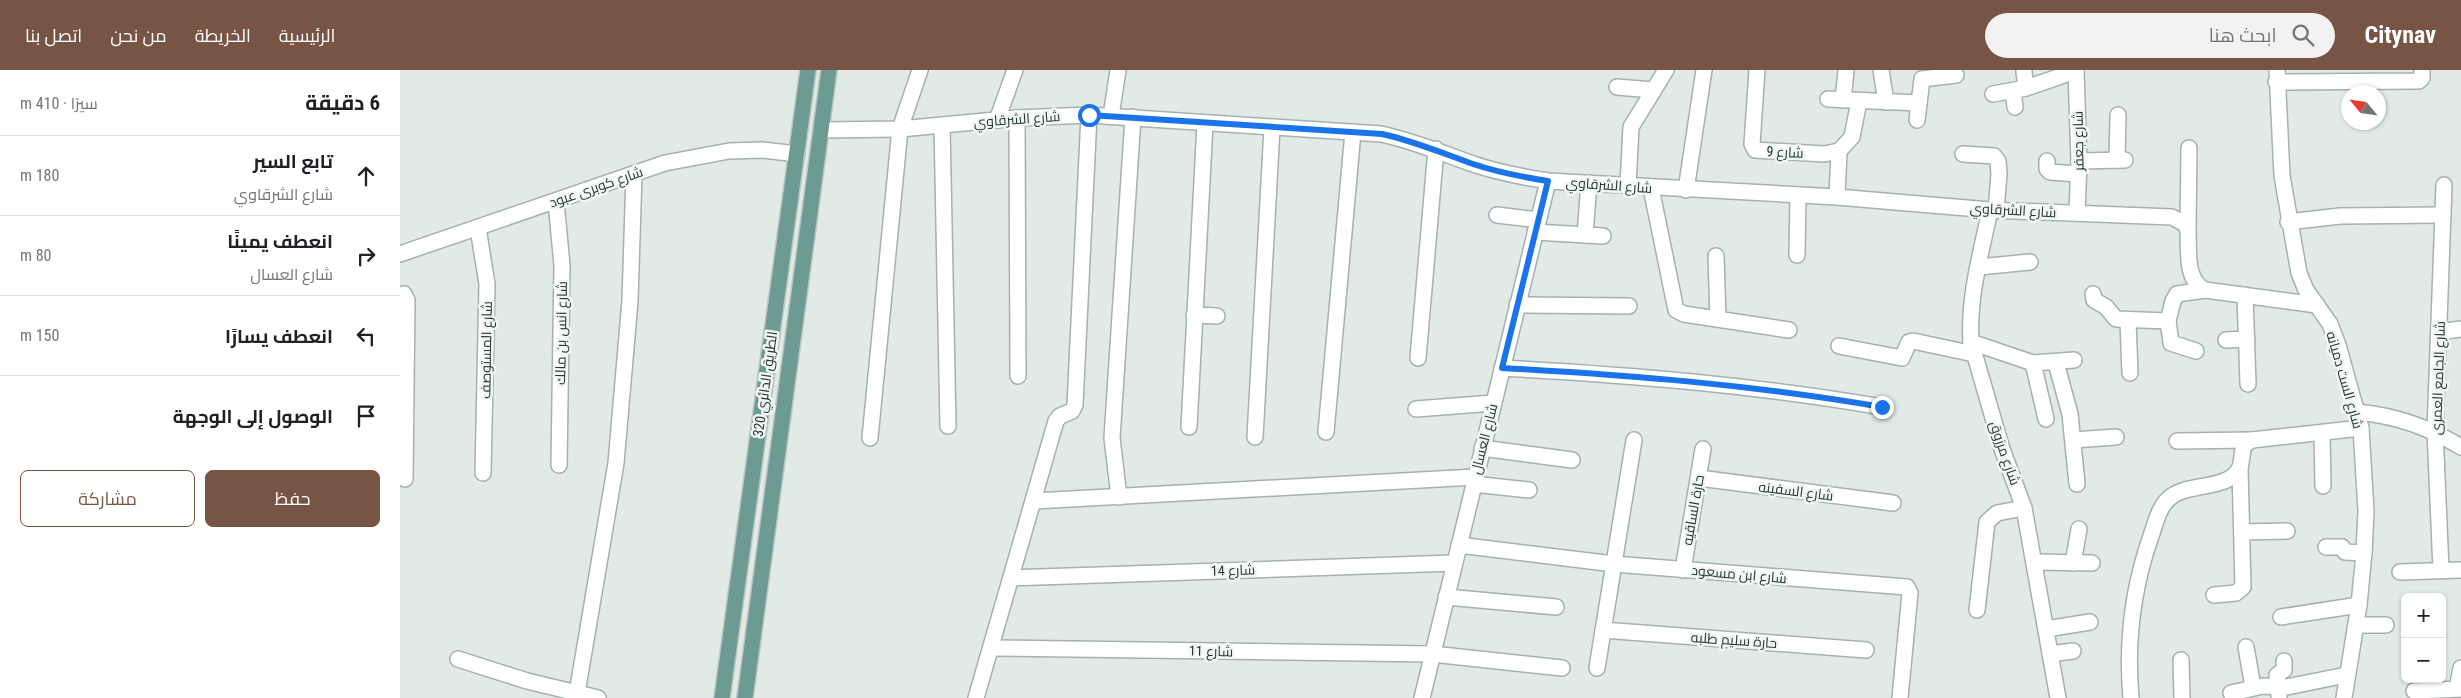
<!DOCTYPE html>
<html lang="ar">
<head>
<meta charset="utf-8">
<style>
  :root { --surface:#fff; --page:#f2f2f2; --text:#202124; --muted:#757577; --line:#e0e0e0; --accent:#775443 }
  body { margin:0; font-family:"Roboto Condensed",Cairo,sans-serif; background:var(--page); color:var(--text); direction:rtl }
  .controls { position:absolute; right:15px; bottom:15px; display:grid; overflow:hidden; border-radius:8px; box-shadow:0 1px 4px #0004 }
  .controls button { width:45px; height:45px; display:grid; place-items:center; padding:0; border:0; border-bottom:1px solid var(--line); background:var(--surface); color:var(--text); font:25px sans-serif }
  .compass { position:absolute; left:1941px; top:15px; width:45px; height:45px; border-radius:50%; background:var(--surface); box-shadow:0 1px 4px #0004; rotate:299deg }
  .stop { position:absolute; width:15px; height:15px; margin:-11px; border:4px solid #1a73e8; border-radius:50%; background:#fff }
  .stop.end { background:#1a73e8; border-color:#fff; box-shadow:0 1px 5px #0008 }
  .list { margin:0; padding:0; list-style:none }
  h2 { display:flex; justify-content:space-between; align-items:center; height:65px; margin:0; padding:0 20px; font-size:21px }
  h2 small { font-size:16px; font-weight:400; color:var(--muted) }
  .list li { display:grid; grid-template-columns:32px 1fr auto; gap:15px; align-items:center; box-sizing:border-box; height:80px; padding:0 20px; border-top:1px solid var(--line) }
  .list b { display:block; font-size:19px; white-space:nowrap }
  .list p { margin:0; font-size:16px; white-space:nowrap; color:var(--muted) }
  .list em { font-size:16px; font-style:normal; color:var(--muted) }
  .actions { display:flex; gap:10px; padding:15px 20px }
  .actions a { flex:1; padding:11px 0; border:1px solid var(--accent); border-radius:8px; text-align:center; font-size:18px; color:var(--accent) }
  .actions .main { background:var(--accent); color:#fff }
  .icon { flex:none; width:28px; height:28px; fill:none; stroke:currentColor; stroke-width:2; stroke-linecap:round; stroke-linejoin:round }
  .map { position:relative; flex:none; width:2061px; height:628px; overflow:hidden; direction:ltr }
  header { display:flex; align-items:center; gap:30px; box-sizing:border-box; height:70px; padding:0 25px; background:var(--accent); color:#fff }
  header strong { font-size:24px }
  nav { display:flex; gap:28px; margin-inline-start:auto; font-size:18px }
  .search { width:350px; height:45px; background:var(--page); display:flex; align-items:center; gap:12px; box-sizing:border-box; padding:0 18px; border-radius:28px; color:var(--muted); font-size:19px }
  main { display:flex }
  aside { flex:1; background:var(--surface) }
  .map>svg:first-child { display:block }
</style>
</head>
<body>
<header>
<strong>Citynav</strong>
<div class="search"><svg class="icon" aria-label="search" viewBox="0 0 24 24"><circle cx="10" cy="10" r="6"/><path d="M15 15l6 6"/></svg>ابحث هنا</div>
<nav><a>الرئيسية</a><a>الخريطة</a><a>من نحن</a><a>اتصل بنا</a></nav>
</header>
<main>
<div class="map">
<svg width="2061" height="628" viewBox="0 0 2061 628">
  <rect width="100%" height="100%" fill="#e2eae7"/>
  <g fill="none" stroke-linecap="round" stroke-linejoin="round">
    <defs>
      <g id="street">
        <path d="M1357 0 1352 74 1355 80 1424 84 1439 81 1452 67 1459 31"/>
        <path d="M1481 0 1486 32"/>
        <path d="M1676 0 1679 91 1677 143"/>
        <path d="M1624 2 1626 18"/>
        <path d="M1876 12 2019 11 2022 8V0"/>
        <path d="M1217 17 1253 20"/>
        <path d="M1613 21 1615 37"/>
        <path d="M1593 24 1626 18 1676 1"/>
        <path d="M1428 29 1519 33"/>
        <path d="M1443 30 1446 1"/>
        <path d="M711 46 718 0"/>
        <path d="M617 48 618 306"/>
        <path d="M597 50 615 0"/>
        <path d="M1517 50 1522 9 1556 5"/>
        <path d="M542 55 548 356"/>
        <path d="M421 60 500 59 617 48 689 45 981 64C1014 71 1042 83 1073 94 1097 102 1122 107 1148 111L1437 127 1590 140 1772 147 1785 154 1788 160C1789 181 1785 210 1805 220L1917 235"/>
        <path d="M1563 84 1594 86 1598 91 1599 104 1596 140"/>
        <path d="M1717 90 1718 45"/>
        <path d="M1647 91V99L1650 102 1678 104"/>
        <path d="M1679 91 1725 90"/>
        <path d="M1228 116 1231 57 1266 0"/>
        <path d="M1251 118 1276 240 1284 244 1389 260"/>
        <path d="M1286 120 1304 0"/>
        <path d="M1437 127 1439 81"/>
        <path d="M156 132 162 195 159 395"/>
        <path d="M1590 140C1581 183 1568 228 1571 272L1602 379 1624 438 1658 628"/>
        <path d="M1097 145 1138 150"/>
        <path d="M1888 152 1940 146 2043 145"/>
        <path d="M78 158 87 214 83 403"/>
        <path d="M1788 160 1789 78"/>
        <path d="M1135 162 1203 166"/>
        <path d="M1185 165 1189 113"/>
        <path d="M0 184 265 93 329 81 362 80 397 84"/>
        <path d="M1397 185 1398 125"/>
        <path d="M1316 186 1318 249"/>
        <path d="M1579 197 1630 192"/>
        <path d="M1693 224 1694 230 1706 237 1716 249 1768 251 1773 231 1777 224 1805 220"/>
        <path d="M0 225 4 224 7 230 5 409"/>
        <path d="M1845 225 1848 314"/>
        <path d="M1117 235 1229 236"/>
        <path d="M794 245 817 246"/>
        <path d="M1728 251 1730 303"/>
        <path d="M1768 251 1771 273 1796 281"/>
        <path d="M2039 262 2061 259"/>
        <path d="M1826 270 1847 269"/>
        <path d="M1571 272 1633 293 1674 290"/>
        <path d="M1439 276 1502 288 1509 272 1513 271 1574 284"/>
        <path d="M1018 288 1036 79"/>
        <path d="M1633 293 1646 349"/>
        <path d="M1656 293 1670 344 1677 414"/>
        <path d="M1102 298C1230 305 1355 315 1482 337"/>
        <path d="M1016 339 1093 333"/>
        <path d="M1958 342C1997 346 2028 357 2061 377"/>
        <path d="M789 357 805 54"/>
        <path d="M926 362 953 62"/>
        <path d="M1922 363 1923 416"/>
        <path d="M855 367 872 58"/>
        <path d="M470 368 500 59 520 0"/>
        <path d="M1674 370 1716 367"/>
        <path d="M1777 371 1852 370"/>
        <path d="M1082 378 1172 390"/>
        <path d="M1299 408 1493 433"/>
        <path d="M1073 414 1129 420"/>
        <path d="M719 427 712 368 733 47"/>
        <path d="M634 431 1075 407"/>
        <path d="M1842 462 1887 461"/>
        <path d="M1059 475 1214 494 1507 517 1510 523 1500 628"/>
        <path d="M1926 477H1942L1945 482 1964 483"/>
        <path d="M1635 492 1692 493"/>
        <path d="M1673 493 1679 459"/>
        <path d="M1283 500 1303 379"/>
        <path d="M2041 500 2035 361 2044 115"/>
        <path d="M2000 502 2061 500"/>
        <path d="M611 508 1054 493"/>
        <path d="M1814 525 1836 523 1843 517 1840 398"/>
        <path d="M1046 527 1156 537"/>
        <path d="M1577 540 1587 452 1597 443 1624 438"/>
        <path d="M1881 547 1959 535"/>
        <path d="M1956 555H1986"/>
        <path d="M1646 559 1690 552"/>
        <path d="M1203 560 1466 580"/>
        <path d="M1846 577 1853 617"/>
        <path d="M591 578 1032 584 1162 598"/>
        <path d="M1650 584 1673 581"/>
        <path d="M58 589 127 611 198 628"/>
        <path d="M1781 590 1782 628"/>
        <path d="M1197 598 1234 370"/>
        <path d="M2057 619 2061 598"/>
        <path d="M2014 621 2061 619"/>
        <path d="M177 623 216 393 230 231 234 104"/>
        <path d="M1831 623 1863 616 1887 617 1946 605"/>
        <path d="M1879 626 1877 605 1884 600V591"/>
        <path d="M576 628 656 351 660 346 672 341 675 335 689 45"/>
        <path d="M1022 628 1148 111"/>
        <path d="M1731 628C1726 572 1732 520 1751 466 1756 452 1759 435 1772 426 1789 413 1831 420 1840 397 1842 391 1842 382 1844 375L1852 370 1961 358"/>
      </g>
      <path id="secondary" d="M1877 0 1882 106 1899 203 1906 220 1930 254 1938 275 1961 358 1966 441 1964 483 1959 535 1944 628"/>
      <g id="primary">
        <path d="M322 628 408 0"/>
        <path d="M345 628 429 0"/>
      </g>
    </defs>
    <use href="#street" stroke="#a5b1ae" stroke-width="18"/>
    <use href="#secondary" stroke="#a2b5b0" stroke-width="18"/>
    <use href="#primary" stroke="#bdc4c2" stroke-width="18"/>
    <use href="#street" stroke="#fff" stroke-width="15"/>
    <use href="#secondary" stroke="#fff" stroke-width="15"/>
    <use href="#primary" stroke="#6c9b93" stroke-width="15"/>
  </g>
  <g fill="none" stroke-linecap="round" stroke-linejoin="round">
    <path stroke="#1a73e8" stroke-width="6" d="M689 45 982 64C1014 71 1042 83 1073 94 1097 102 1122 107 1148 111L1102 298C1230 305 1355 315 1482 337"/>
  </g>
  <g text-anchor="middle" stroke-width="5" stroke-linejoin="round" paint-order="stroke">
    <g font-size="14" fill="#243935" stroke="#f2f7f5">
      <text transform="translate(617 49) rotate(-4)" y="5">شارع الشرقاوي</text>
      <text transform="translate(1678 71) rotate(-91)" y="5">شارع جعفر</text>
      <text transform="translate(1385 82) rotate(3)" y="5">شارع 9</text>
      <text transform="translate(1209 115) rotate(4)" y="5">شارع الشرقاوي</text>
      <text transform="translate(196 117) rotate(-19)" y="5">شارع كوبرى عبود</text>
      <text transform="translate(1613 140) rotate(3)" y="5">شارع الشرقاوي</text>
      <text transform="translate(161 263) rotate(-89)" y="5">شارع انس بن مالك</text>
      <text transform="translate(86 280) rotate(-89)" y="5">شارع المستوصف</text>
      <text transform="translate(2038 308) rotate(-88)" y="5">شارع الجامع العمرى</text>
      <text transform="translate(1945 310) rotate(74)" y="5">شارع الست دميانه</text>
      <text transform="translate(365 314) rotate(-82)" y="5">الطريق الدائري 320</text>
      <text transform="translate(1084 369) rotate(-76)" y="5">شارع العسال</text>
      <text transform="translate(1605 383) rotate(71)" y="5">شارع مرزوق</text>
      <text transform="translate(1396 421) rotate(7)" y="5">شارع السفينه</text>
      <text transform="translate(1293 440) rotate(-80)" y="5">حارة الساقيه</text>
      <text transform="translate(833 500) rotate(-2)" y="5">شارع 14</text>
      <text transform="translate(1339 504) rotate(5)" y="5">شارع ابن مسعود</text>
      <text transform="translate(1334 570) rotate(4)" y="5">حارة سليم طلبه</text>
      <text transform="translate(811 581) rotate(1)" y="5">شارع 11</text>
    </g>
  </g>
</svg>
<div class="controls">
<button>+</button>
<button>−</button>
</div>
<svg class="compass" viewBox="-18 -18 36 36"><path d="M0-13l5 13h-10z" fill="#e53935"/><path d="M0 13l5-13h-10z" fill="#757577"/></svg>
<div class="stop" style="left:689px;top:45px"></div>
<div class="stop end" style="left:1482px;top:337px"></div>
</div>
<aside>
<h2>6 دقيقة<small>سيرًا · 410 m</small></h2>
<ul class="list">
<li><svg class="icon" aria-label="ahead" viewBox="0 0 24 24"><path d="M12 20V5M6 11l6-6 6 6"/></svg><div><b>تابع السير</b><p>شارع الشرقاوي</p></div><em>180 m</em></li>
<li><svg class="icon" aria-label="right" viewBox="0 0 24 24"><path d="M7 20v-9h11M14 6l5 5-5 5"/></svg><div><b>انعطف يمينًا</b><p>شارع العسال</p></div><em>80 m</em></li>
<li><svg class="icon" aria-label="left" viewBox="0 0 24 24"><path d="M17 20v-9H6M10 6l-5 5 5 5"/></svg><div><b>انعطف يسارًا</b></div><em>150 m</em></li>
<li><svg class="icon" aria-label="arrive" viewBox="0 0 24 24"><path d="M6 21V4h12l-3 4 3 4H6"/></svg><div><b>الوصول إلى الوجهة</b></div></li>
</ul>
<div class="actions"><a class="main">حفظ</a><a>مشاركة</a></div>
</aside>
</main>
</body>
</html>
